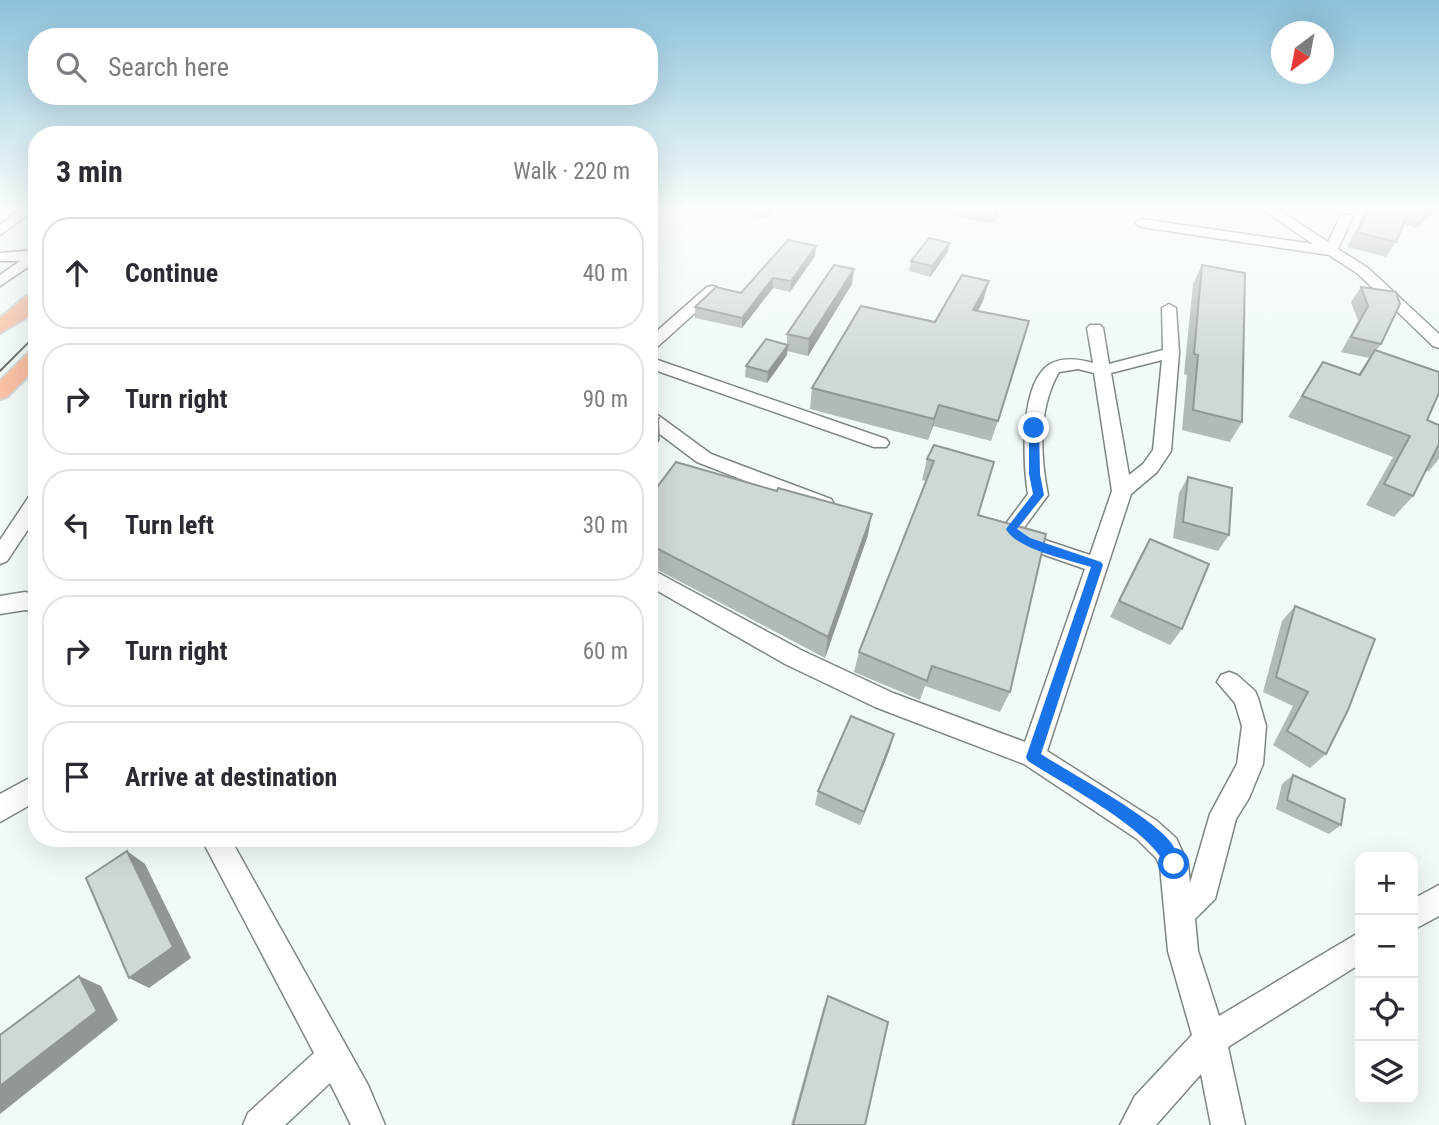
<!DOCTYPE html>
<html lang="en">
<head>
<meta charset="utf-8">
<style>
  :root { --surface:#fff; --page:#f7f7f7; --text:#2b2b33; --muted:#7c7c81; --line:#e1e1e2 }
  body { margin:0; font-family:"Roboto Condensed",sans-serif; background:var(--page); color:var(--text) }
  .controls { position:absolute; right:21px; bottom:21px; display:grid; overflow:hidden; border-radius:14px; box-shadow:0 7px 28px #0002 }
  .controls button { width:63px; height:63px; display:grid; place-items:center; padding:0; border:0; border-bottom:2px solid var(--line); background:var(--surface); color:var(--text); font:35px sans-serif }
  .compass { position:absolute; left:1271px; top:21px; width:63px; height:63px; border-radius:50%; background:var(--surface); box-shadow:0 7px 28px #0002; rotate:212deg }
  .stop { position:absolute; width:21px; height:21px; margin:-16px; border:5px solid #1a73e8; border-radius:50%; background:#fff }
  .stop.end { background:#1a73e8; border-color:#fff; box-shadow:0 2px 7px #0008 }
  .list { margin:0; padding:0; list-style:none }
  h2 { display:flex; justify-content:space-between; align-items:center; height:91px; margin:0; padding:0 28px; font-size:30px }
  h2 small { font-size:23px; font-weight:400; color:var(--muted) }
  .list li { display:grid; grid-template-columns:46px 1fr auto; gap:21px; align-items:center; box-sizing:border-box; height:112px; margin:0 14px 14px; padding:0 14px; border:2px solid var(--line); border-radius:28px }
  .list b { display:block; font-size:26px; white-space:nowrap }
  .list em { font-size:23px; font-style:normal; color:var(--muted) }
  .icon { flex:none; width:38px; height:38px; fill:none; stroke:currentColor; stroke-width:2; stroke-linecap:round; stroke-linejoin:round }
  .map { position:relative; flex:none; width:1439px; height:1125px; overflow:hidden }
  .search { position:absolute; background:var(--surface); box-shadow:0 7px 28px #0002; left:28px; top:28px; width:630px; height:77px; display:flex; align-items:center; gap:18px; box-sizing:border-box; padding:0 24px; border-radius:28px; color:var(--muted); font-size:26px }
  .panel { position:absolute; background:var(--surface); box-shadow:0 7px 28px #0002; left:28px; top:126px; width:630px; height:721px; border-radius:28px }
  .map>svg:first-child { display:block }
</style>
</head>
<body>
<div class="map">
<svg width="1439" height="1125" viewBox="0 0 1439 1125">
  <rect width="100%" height="100%" fill="#f1faf7"/>
  <g fill="none" stroke-linecap="round" stroke-linejoin="round">
    <defs>
      <g id="minor">
        <path d="M23 207 37 208 0 235V225Z"/>
        <path d="M1259 207H1274L1328 242 1341 215H1351L1352 218 1338 249 1368 268 1439 334V348L1433 346 1358 274 1329 255 1141 227 1135 223 1141 219 1313 244Z"/>
        <path d="M37 250V261L0 286V275L20 261H0V253Z"/>
        <path d="M712 286 717 287 719 290 717 293 655 349 649 351V338L707 287Z"/>
        <path d="M1169 304 1176 308 1179 353 1171 451 1157 472 1131 494 1047 751 1157 821 1176 838 1188 864 1190 883 1210 814 1237 764 1242 726 1235 703 1217 682 1221 675 1229 672 1237 675 1255 691 1258 698 1266 726 1263 764 1249 798 1236 819 1215 899 1195 919 1198 951 1219 1016 1360 932V964L1228 1047 1245 1125H1211L1201 1074 1156 1125H1120L1135 1096 1192 1035 1168 951 1160 866 1156 858 1137 839 1024 764 875 707 785 664 649 586V568L801 650 893 693 1025 742 1085 569 1019 546 1010 540 1002 529 1028 494C1023 463 1019 383 1050 364 1063 357 1079 359 1093 363L1087 328 1090 325H1100L1103 328 1109 364 1163 350 1162 308ZM1162 360 1153 450 1143 464 1129 475 1111 373ZM1078 369 1094 373 1112 491 1090 555 1045 540 1023 529 1048 495C1040 455 1038 408 1059 372Z"/>
        <path d="M649 357 886 439 889 443 886 447H874L649 368Z"/>
        <path d="M649 412 655 413 711 454 831 499 834 504 831 509H817L697 462 649 426Z"/>
        <path d="M37 493V516L7 561 0 564V540L30 495Z"/>
        <path d="M25 592 37 595V612L25 610 0 614V596Z"/>
        <path d="M37 774V801L0 822V794Z"/>
        <path d="M201 838H230L368 1085 385 1125H351L330 1083 285 1125H243L248 1113 314 1053Z"/>
        <path d="M1439 885V916L1413 930V899Z"/>
      </g>
      <g id="major">
        <path d="M37 291V307L29 316 0 333V318C12 310 24 294 37 291Z"/>
        <path d="M37 349V367L7 397 0 399V381L30 351Z"/>
      </g>
    </defs>
    <use href="#minor" stroke="#7e8683" stroke-width="3"/>
    <use href="#major" stroke="#d5d6d5" stroke-width="4"/>
    <use href="#minor" fill="#fff" fill-rule="evenodd"/>
    <use href="#major" fill="#f8bfa4" fill-rule="evenodd"/>
    <path stroke="#6a706e" stroke-width="2" d="M0 371 37 334"/>
  </g>
  <g fill="#b2bab7">
    <path d="M751 207H771L770 218 754 219Z"/>
    <path d="M929 207H1000L994 223 979 222 928 208Z"/>
    <path d="M1350 207H1439L1416 228 1404 224 1396 242 1386 257 1347 247 1365 212Z"/>
    <path d="M950 243 947 253 930 277 909 271 911 261Z"/>
    <path d="M816 246 815 256 790 292 773 288 742 328 695 318V307L741 293Z"/>
    <path d="M1202 265 1242 422 1230 442 1182 430 1187 375 1184 374 1193 284Z"/>
    <path d="M854 269 852 284 808 356 787 351V355L767 383 745 377 746 366 787 344V334Z"/>
    <path d="M1361 287 1381 344 1376 351 1427 420 1439 425V459L1429 471 1426 470 1413 496 1394 517 1366 505 1393 457 1288 417 1323 362 1358 375 1369 358 1341 352 1358 321 1351 302Z"/>
    <path d="M983 301 978 311 998 421 991 441 933 426 928 440 810 409 812 388 935 322Z"/>
    <path d="M934 445 978 515 1010 692 1000 712 925 686 920 700 854 672 859 652 926 481 922 480 927 459Z"/>
    <path d="M1188 477 1229 535 1218 551 1173 538 1179 493Z"/>
    <path d="M777 491 868 535 825 658 658 570 649 564V498Z"/>
    <path d="M1150 539 1182 629 1170 645 1110 617 1140 556Z"/>
    <path d="M1295 606 1326 754 1310 768 1273 745 1293 706 1263 692 1282 621Z"/>
    <path d="M894 734 860 825 815 805 818 791Z"/>
    <path d="M1293 775 1341 825 1329 834 1276 809 1282 784Z"/>
    <path d="M828 997 865 1125H791L823 1009Z"/>
  </g>
  <g fill="#919795">
    <path d="M0 207H8L0 213Z"/>
    <path d="M998 207H1000L994 223Z"/>
    <path d="M1432 207H1439V208L1416 228 1426 212Z"/>
    <path d="M950 243 947 253 930 277 932 266Z"/>
    <path d="M816 246 815 256 790 292 791 281Z"/>
    <path d="M854 269 852 284 808 356 809 339Z"/>
    <path d="M773 278V288L742 328V318Z"/>
    <path d="M989 281 983 301 968 330 973 310Z"/>
    <path d="M788 345 787 355 767 383 768 372Z"/>
    <path d="M939 405 933 426 928 440 934 419Z"/>
    <path d="M659 418 660 440 649 457V432Z"/>
    <path d="M872 514 868 535 825 658 828 637Z"/>
    <path d="M894 734 890 749 860 825 864 812Z"/>
    <path d="M127 851 145 864 191 958 149 988 129 978Z"/>
    <path d="M79 976 101 986 118 1020 0 1114V1086Z"/>
  </g>
  <g fill="#cfd8d5" stroke="#919795" stroke-width="2">
    <path d="M1369 207H1432L1426 212 1410 208 1396 242 1357 232Z"/>
    <path d="M929 238 950 243 932 266 911 261Z"/>
    <path d="M788 240 816 246 791 281 773 278 742 318 695 307 716 287 741 293Z"/>
    <path d="M834 265 854 269 809 339 787 334Z"/>
    <path d="M1202 265 1245 273 1242 422 1193 410 1198 355 1194 354Z"/>
    <path d="M962 275 989 281 973 310 1029 321 998 421 939 405 934 419 812 388 861 306 935 322Z"/>
    <path d="M1361 287 1396 292 1400 304 1381 344 1351 337 1368 306Z"/>
    <path d="M766 339 788 345 768 372 746 366Z"/>
    <path d="M1375 350 1439 372V393L1427 420 1439 425V447L1438 446 1413 496 1384 484 1410 436 1302 396 1323 362 1360 375Z"/>
    <path d="M649 415 659 418 649 432Z"/>
    <path d="M934 445 994 462 978 515 1046 534 1010 692 932 666 927 681 859 652 934 461 927 459Z"/>
    <path d="M676 462 777 491 778 488 872 514 828 637 656 548 649 543V498Z"/>
    <path d="M1188 477 1232 488 1229 535 1183 522Z"/>
    <path d="M1150 539 1209 564 1182 629 1119 601Z"/>
    <path d="M1295 606 1375 639 1348 710 1326 754 1287 731 1308 692 1276 677Z"/>
    <path d="M851 716 894 734 864 812 818 791Z"/>
    <path d="M1293 775 1345 799 1341 825 1287 800Z"/>
    <path d="M127 851 173 947 129 978 86 878Z"/>
    <path d="M79 976 97 1011 0 1086V1035Z"/>
    <path d="M828 996 888 1022 865 1125H793Z"/>
  </g>
  <linearGradient id="sky" x2="0" y2="1"><stop stop-color="#8bc2db"/><stop offset="0.57" stop-color="#f9fdfb"/><stop offset="1" stop-color="#f9fdfb" stop-opacity="0"/></linearGradient>
  <rect width="1439" height="365" fill="url(#sky)"/>
  <path fill="#1a73e8" d="M1034 425 1039 428 1040 474 1044 495 1017 529 1030 538 1101 562 1103 565 1041 754C1070 773 1155 818 1172 844 1176 850 1179 857 1182 864L1179 869 1174 871 1168 869C1149 828 1068 787 1028 761L1026 757 1091 567C1069 560 1016 549 1006 529L1033 494 1029 474V428Z"/>
</svg>
<div class="controls">
<button>+</button>
<button>−</button>
<button><svg class="icon" aria-label="locate" viewBox="0 0 24 24"><circle cx="12" cy="12" r="6"/><path d="M12 2v4M12 18v4M2 12h4M18 12h4"/></svg></button>
<button><svg class="icon" aria-label="layers" viewBox="0 0 24 24"><path d="M12 4l9 5-9 5-9-5zM3 14l9 5 9-5"/></svg></button>
</div>
<svg class="compass" viewBox="-18 -18 36 36"><path d="M0-13l5 13h-10z" fill="#e53935"/><path d="M0 13l5-13h-10z" fill="#7c7c81"/></svg>
<div class="stop" style="left:1174px;top:864px"></div>
<div class="stop end" style="left:1034px;top:428px"></div>
<div class="search"><svg class="icon" aria-label="search" viewBox="0 0 24 24"><circle cx="10" cy="10" r="6"/><path d="M15 15l6 6"/></svg>Search here</div>
<section class="panel">
<h2>3 min<small>Walk · 220 m</small></h2>
<ul class="list">
<li><svg class="icon" aria-label="ahead" viewBox="0 0 24 24"><path d="M12 20V5M6 11l6-6 6 6"/></svg><div><b>Continue</b></div><em>40 m</em></li>
<li><svg class="icon" aria-label="right" viewBox="0 0 24 24"><path d="M7 20v-9h11M14 6l5 5-5 5"/></svg><div><b>Turn right</b></div><em>90 m</em></li>
<li><svg class="icon" aria-label="left" viewBox="0 0 24 24"><path d="M17 20v-9H6M10 6l-5 5 5 5"/></svg><div><b>Turn left</b></div><em>30 m</em></li>
<li><svg class="icon" aria-label="right" viewBox="0 0 24 24"><path d="M7 20v-9h11M14 6l5 5-5 5"/></svg><div><b>Turn right</b></div><em>60 m</em></li>
<li><svg class="icon" aria-label="arrive" viewBox="0 0 24 24"><path d="M6 21V4h12l-3 4 3 4H6"/></svg><div><b>Arrive at destination</b></div></li>
</ul>
</section>
</div>
</body>
</html>
